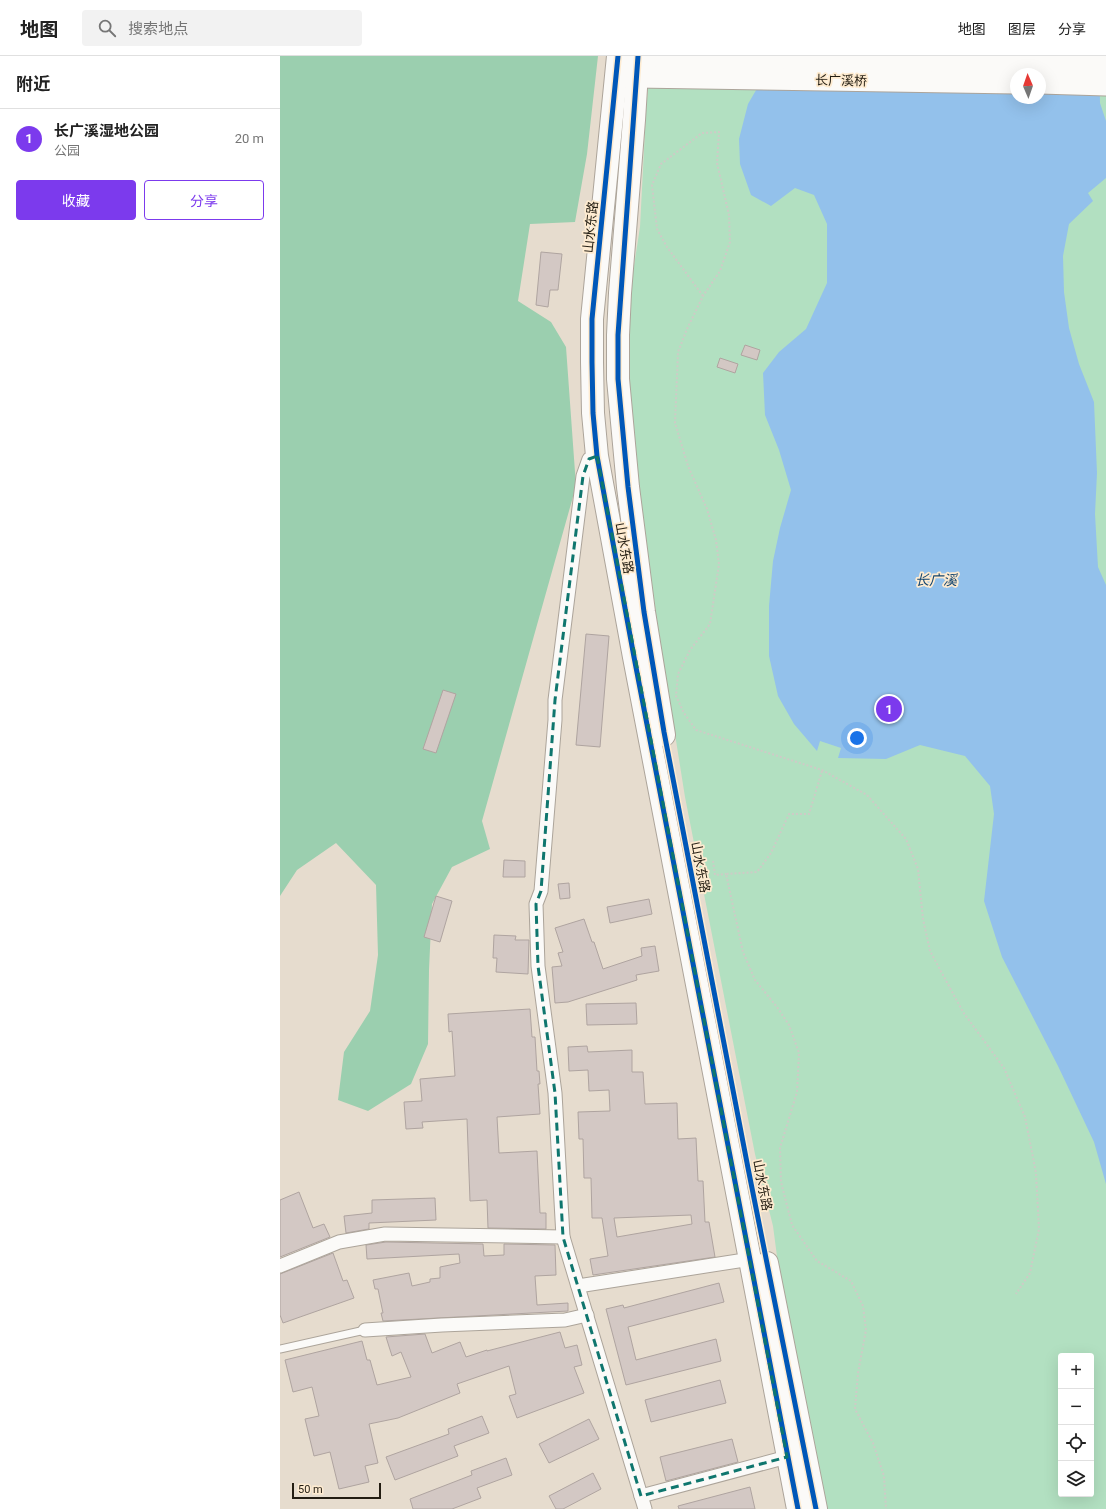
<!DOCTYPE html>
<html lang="zh">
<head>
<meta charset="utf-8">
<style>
  :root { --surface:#fff; --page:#f2f2f2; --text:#222; --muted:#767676; --line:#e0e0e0; --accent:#7c3aed }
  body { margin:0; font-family:Roboto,"Noto Sans SC",sans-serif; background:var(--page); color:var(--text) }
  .controls { position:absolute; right:12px; bottom:12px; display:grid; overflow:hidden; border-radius:4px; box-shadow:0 4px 16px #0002 }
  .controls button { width:36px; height:36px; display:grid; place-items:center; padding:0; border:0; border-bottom:1px solid var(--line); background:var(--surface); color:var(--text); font:20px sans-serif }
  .compass { position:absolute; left:730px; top:12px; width:36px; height:36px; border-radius:50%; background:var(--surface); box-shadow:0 4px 16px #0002; rotate:358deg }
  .scale { position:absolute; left:12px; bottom:10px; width:89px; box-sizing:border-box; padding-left:4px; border:2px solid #231d12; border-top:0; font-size:11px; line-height:14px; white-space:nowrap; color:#231d12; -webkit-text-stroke:3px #feebd0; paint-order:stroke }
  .you { position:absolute; left:577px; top:682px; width:14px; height:14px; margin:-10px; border:3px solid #fff; border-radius:50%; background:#1a73e8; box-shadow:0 0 0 6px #1a73e833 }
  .badge { display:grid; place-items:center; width:26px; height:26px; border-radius:50%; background:var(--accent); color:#fff; font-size:13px; font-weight:700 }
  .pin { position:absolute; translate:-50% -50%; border:2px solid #fff; box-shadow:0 1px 4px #0006 }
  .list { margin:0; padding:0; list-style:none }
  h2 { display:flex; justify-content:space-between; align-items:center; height:52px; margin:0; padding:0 16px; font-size:17px }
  h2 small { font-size:13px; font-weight:400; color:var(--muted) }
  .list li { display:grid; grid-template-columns:26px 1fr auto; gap:12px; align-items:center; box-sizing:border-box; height:60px; padding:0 16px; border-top:1px solid var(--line) }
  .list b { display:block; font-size:15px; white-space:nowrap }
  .list p { margin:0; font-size:13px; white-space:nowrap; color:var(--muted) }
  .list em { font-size:13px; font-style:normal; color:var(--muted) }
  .actions { display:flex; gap:8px; padding:12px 16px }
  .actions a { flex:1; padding:9px 0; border:1px solid var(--accent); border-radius:4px; text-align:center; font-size:14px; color:var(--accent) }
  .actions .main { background:var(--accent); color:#fff }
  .icon { flex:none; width:22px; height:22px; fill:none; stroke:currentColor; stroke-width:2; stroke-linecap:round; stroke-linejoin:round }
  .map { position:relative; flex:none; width:826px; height:1453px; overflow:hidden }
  header { display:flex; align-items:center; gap:24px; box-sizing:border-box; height:56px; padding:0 20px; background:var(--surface); border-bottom:1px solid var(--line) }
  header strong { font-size:19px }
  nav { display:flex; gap:22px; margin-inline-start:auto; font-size:14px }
  .search { width:280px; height:36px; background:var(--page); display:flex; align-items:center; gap:10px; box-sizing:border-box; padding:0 14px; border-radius:4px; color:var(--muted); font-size:15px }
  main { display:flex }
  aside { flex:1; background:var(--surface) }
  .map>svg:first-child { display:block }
</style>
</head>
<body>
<header>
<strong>地图</strong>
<div class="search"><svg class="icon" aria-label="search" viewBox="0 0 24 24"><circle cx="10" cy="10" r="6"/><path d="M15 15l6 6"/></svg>搜索地点</div>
<nav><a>地图</a><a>图层</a><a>分享</a></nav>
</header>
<main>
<aside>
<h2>附近<small></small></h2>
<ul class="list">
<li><span class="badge">1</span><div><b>长广溪湿地公园</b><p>公园</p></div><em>20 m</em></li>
</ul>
<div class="actions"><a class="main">收藏</a><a>分享</a></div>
</aside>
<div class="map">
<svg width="826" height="1453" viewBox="0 0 826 1453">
  <rect width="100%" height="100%" fill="#e6dcce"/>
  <path fill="#b2e0c1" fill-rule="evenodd" d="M371 0H826V1453H545L498 1208 493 1170 475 1098 405 741 377 565 349 362 347 289 351 229 360 171 366 55ZM736 18H760V42H736ZM781 1300H811V1438H781Z"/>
  <path fill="#9bcfaf" d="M0 0H318L307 98 295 166 250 168 238 245 271 266 286 291 296 430 202 765 210 793 172 811 152 848 149 914 148 988 131 1028 88 1055 58 1044 64 996 90 955 98 899 96 829 56 787 17 814 0 840Z"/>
  <path fill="#93c1eb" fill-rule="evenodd" d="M496 0H819L820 47 826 65V122L808 137 813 145 789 168 783 200 784 236 789 272 799 308 814 346 817 417 815 458 818 511 826 529V1128L814 1086 778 1010 722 901 704 845 714 758 710 730 685 700 640 689 606 703 558 702 561 692 540 685 537 695 514 668 498 640 489 600V550L493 505 500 472 511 434 499 394 485 359 483 317 499 296 526 273 547 227V168L534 139 515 132 491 150 471 139 460 108 459 83 468 48ZM736 18H760V42H736Z"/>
  <g fill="#d3c8c4" stroke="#afa4a0" fill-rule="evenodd">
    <path d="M261 196 282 198 278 234H270L268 251 256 249Z"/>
    <path d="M465 289 480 294 477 304 461 299Z"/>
    <path d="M440 302 458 308 455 317 437 311Z"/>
    <path d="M306 578 329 580 320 691 296 689Z"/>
    <path d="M163 634 176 638 156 697 143 693Z"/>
    <path d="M224 804 245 805V821H223Z"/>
    <path d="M289 827 290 842 280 843 278 828Z"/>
    <path d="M156 840 172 845 160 886 144 881Z"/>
    <path d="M369 843 372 858 330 867 327 851Z"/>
    <path d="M304 863 312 886H314L323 913 362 900 361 892 375 890 379 915 356 919 357 924 288 946 275 947 272 911 282 910 278 897 283 896 275 872Z"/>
    <path d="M214 879 236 880 235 884H249L248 918 216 916 217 902H213Z"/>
    <path d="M356 947 357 968 307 969 306 948Z"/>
    <path d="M250 953 252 981H255L257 1015H259L260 1028H258L260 1058 217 1061 219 1097 257 1095 260 1157H266V1173L208 1172 207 1144 190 1145 187 1063 142 1066 143 1072 126 1073 124 1046 142 1045 140 1023 175 1020 172 975 169 976 168 958Z"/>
    <path d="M307 990 308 996 352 994V1016H363L365 1048 397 1047 398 1083 416 1082 418 1125H423L425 1166H429L435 1201 313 1219 310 1203 328 1200 322 1162H312L311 1122H304L303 1083H299L298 1056 330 1055 329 1034 309 1035 308 1014 289 1015 288 991ZM411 1159 412 1168 337 1181 334 1162Z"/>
    <path d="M19 1136 33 1172 44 1168 50 1181 0 1201V1144Z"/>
    <path d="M155 1142 156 1164 89 1167V1173L66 1177 64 1160 92 1157V1144Z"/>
    <path d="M106 1186 203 1188 204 1200 224 1199V1188L275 1189 276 1219 255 1220 257 1249 288 1247V1255L103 1265 101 1257H103L98 1233H95L93 1224 129 1217 132 1230 150 1226V1223L160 1222V1211L180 1207 179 1198 87 1203 86 1189Z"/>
    <path d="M53 1197 63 1225 67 1224 74 1242 3 1267 0 1259V1218Z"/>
    <path d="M439 1227 444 1246 348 1271 356 1304 436 1283 441 1305 346 1329 326 1253 343 1249 344 1252Z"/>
    <path d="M280 1276 285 1292 297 1289 302 1309 294 1311 304 1337 237 1362 229 1340 236 1338 229 1310 177 1328 180 1337 118 1362 89 1368 98 1407 85 1410 89 1426 59 1433 50 1396 34 1400 25 1363 39 1360 32 1331 13 1336 5 1304 82 1285 87 1304H90L97 1329 131 1321 121 1296 112 1300 106 1281 145 1278 152 1297 180 1286 186 1301 207 1294V1295Z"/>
    <path d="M440 1324 446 1347 371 1366 365 1344Z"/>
    <path d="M202 1360 209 1377 174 1390 178 1400 115 1424 106 1401 169 1378 168 1373Z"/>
    <path d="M309 1363 319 1383 269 1407 259 1388Z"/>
    <path d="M452 1383 458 1406 386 1425 380 1401Z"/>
    <path d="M226 1402 232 1419 197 1432 201 1442 172 1453H133L130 1443 192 1419 191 1415Z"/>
    <path d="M313 1417 321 1433 283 1453H276L269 1440Z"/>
    <path d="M470 1431 475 1453H399L398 1450Z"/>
  </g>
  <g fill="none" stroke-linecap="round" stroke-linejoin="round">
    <defs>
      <path id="service" d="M0 1293 85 1274"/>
      <g id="minor">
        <path d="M317 400 309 403 303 420 275 644V664L261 835 256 848 258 910 275 1037 283 1181 365 1453"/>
        <path d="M0 1210 59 1186 105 1178 283 1181"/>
        <path d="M298 1230 471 1203"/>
        <path d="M85 1274 162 1269 285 1264 307 1259"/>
        <path d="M361 1440 507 1401"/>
      </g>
      <g id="primary">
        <path d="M341 9 358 4 387 3 826 9"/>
        <path d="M341 13 356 21 736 27"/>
        <path d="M760 27 826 29"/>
      </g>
      <g id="trunk">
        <path d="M338 0 312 263V306L313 357 317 400 354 601 518 1453"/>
        <path d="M358 0 354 64 340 237 338 279V323L348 431 364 556 384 679"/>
        <path d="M487 1207 536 1453"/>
      </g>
    </defs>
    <use href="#service" stroke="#aca49a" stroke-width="9"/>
    <use href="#minor" stroke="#aca49a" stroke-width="15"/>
    <use href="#primary" stroke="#aca49a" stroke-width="23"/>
    <use href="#trunk" stroke="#aca49a" stroke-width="24"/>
    <g stroke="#cecbc6" stroke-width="2" stroke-dasharray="2 2" stroke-linecap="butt">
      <path d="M423 240 387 191 377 173 372 129 381 108 422 77 439 76 437 107 449 159 450 186 440 215 423 240 407 273 398 296 395 367 408 410 427 453 436 484 439 508 430 568 410 594 398 618 396 640 404 657 416 674 542 714 587 739 626 783 638 813 643 863 650 895 683 956 724 1012 745 1061 756 1117 759 1173 750 1217 736 1238"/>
      <path d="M542 715 529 758H509L491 797 477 816 446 818 463 896 475 924 497 951 509 969 519 997 517 1036 500 1092 501 1126 512 1169 537 1205 571 1225 583 1250 586 1274 578 1317 575 1353 593 1387 604 1420 606 1453"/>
      <path d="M433 805 435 819 446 818"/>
    </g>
    <use href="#service" stroke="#fbfaf8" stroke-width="7"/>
    <use href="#minor" stroke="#fbfaf8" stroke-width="13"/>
    <use href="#primary" stroke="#fbfaf8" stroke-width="21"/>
    <use href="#trunk" stroke="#fbfaf8" stroke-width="22"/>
    <defs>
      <g id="cycleway">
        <path d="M338 0 312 263V306L313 357 317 400 354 601 518 1453"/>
        <path d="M358 0 338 279V323L348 431 364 556 384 676 468 1112 536 1453"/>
      </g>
    </defs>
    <use href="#cycleway" stroke="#feebd0" stroke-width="8"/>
    <use href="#cycleway" stroke="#0057b8" stroke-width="5"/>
  </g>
  <path fill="none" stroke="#0f766e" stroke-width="3" stroke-dasharray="8 5" stroke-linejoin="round" d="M317 400 507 1401 361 1440 283 1181 275 1037 258 910 256 848 261 835 275 644 303 420 309 403Z"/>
  <g text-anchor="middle" stroke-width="3.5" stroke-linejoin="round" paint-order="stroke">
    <g font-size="13" fill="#231d12" stroke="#feebd0">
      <text transform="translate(561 24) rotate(1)" y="5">长广溪桥</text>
      <text transform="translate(310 171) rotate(-84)" y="5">山水东路</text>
      <text transform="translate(345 492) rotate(80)" y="5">山水东路</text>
      <text transform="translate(421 811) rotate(79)" y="5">山水东路</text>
      <text transform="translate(483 1129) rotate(79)" y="5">山水东路</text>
    </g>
    <g font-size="14" font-style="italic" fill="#13456f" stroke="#feebd0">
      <text x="656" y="529">长广溪</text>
    </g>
  </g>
</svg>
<div class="controls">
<button>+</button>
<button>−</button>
<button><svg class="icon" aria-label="locate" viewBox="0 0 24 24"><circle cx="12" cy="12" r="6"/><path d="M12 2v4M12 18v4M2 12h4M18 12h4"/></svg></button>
<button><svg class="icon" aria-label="layers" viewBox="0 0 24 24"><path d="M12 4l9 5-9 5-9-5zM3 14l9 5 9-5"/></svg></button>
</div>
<svg class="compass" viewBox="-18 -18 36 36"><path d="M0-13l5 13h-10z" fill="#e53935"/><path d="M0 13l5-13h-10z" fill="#767676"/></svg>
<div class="scale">50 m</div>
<div class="you"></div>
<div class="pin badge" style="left:609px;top:653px">1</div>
</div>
</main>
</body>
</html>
